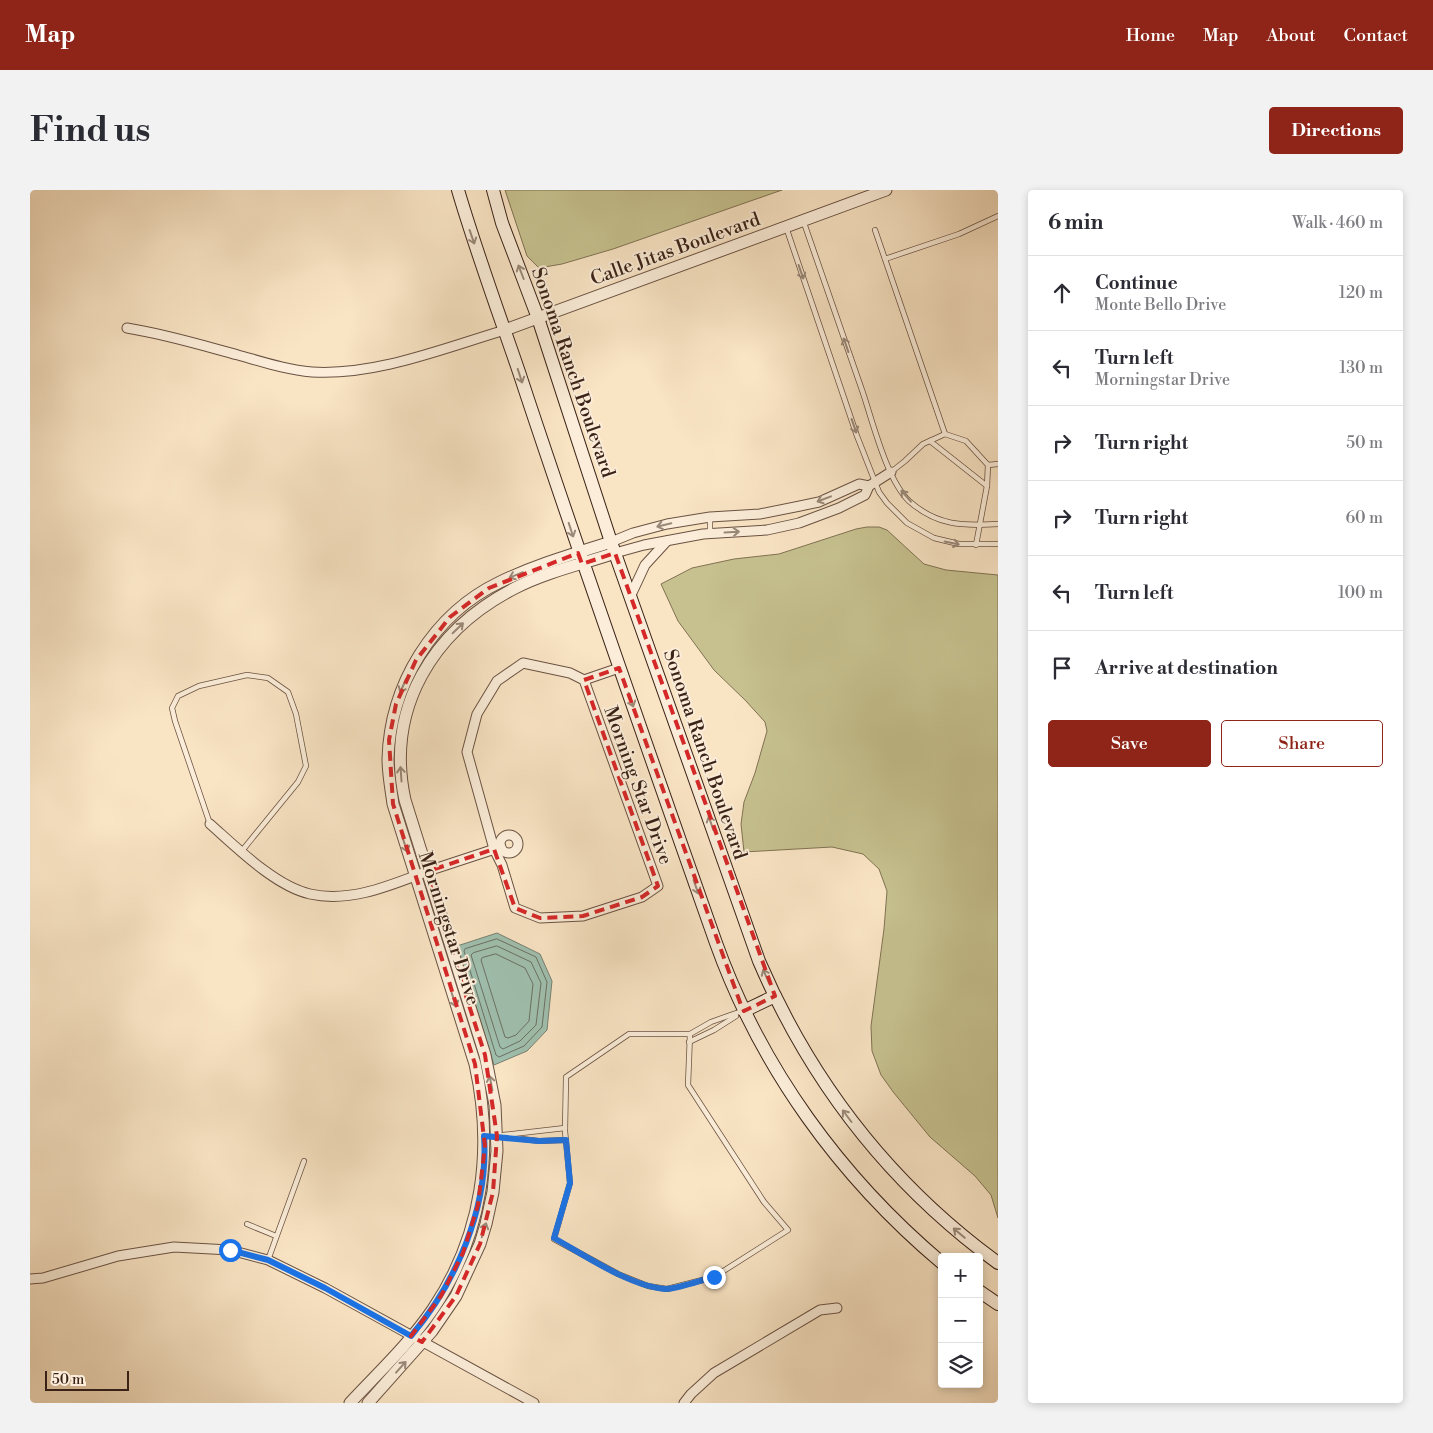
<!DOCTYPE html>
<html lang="en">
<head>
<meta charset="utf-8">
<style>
  :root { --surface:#fff; --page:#f2f2f3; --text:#2b2b33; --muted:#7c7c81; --line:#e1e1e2; --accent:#8f2418 }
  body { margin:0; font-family:"Libre Bodoni",serif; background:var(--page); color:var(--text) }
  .controls { position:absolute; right:15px; bottom:15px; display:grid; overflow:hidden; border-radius:5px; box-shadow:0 2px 8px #0003 }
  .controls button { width:45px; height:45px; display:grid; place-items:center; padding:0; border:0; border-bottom:1px solid var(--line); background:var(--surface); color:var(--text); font:25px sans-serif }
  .scale { position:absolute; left:15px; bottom:12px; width:84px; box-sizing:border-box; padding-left:5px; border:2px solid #3a2217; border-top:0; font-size:14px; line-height:18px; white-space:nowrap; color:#3a2217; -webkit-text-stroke:4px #fbedd9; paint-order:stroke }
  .stop { position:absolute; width:15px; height:15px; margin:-11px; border:4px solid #1a73e8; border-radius:50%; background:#fff }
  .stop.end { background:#1a73e8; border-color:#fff; box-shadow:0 1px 5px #0008 }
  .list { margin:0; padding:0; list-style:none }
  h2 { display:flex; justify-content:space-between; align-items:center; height:65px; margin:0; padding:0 20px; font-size:21px }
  h2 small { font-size:16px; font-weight:400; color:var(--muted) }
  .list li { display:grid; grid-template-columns:32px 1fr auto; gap:15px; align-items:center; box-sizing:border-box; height:75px; padding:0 20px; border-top:1px solid var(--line) }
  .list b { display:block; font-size:19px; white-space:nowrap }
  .list p { margin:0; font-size:16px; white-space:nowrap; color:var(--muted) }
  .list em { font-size:16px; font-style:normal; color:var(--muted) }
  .actions { display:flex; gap:10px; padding:15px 20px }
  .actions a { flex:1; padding:11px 0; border:1px solid var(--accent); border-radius:5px; text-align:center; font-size:18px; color:var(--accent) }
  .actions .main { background:var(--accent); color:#fff }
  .icon { flex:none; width:28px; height:28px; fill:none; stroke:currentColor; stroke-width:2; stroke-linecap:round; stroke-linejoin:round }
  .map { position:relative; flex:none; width:968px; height:1213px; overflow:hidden; border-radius:5px }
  header { display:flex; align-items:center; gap:30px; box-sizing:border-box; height:70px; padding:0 25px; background:var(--accent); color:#fff }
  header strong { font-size:24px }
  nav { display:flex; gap:28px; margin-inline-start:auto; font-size:18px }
  .intro { display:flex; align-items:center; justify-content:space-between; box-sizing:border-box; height:120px; padding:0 30px }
  h1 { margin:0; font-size:35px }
  .button { padding:12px 22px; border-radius:5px; background:var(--accent); color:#fff; font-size:18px; font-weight:700 }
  main { display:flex; gap:30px; padding:0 30px }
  aside { flex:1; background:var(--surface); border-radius:5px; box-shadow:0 2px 8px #0003 }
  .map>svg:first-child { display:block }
</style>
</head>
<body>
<header>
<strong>Map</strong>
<nav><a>Home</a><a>Map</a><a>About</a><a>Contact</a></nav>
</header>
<div class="intro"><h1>Find us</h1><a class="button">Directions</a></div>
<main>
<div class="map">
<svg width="968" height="1213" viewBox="0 0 968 1213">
  <rect width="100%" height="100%" fill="#f9e4c4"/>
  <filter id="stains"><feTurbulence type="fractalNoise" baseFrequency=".004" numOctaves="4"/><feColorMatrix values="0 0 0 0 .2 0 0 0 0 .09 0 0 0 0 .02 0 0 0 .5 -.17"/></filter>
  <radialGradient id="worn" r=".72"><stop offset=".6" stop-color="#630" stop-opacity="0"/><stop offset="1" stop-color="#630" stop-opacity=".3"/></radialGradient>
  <g fill="#c6c18f" stroke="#807253">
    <path d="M475 0H752L583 59 532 74 509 78 497 66Z"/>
    <path d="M837 337H849L857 340 894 374 916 380 968 385V1028L961 1005 945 986 900 947 864 903 851 885 842 861 841 836 854 739 857 701 849 679 833 664 802 657 714 662 711 634 714 612 725 583 737 541 735 532 716 511 684 480 648 431 631 394 662 378 704 369 749 364 826 339Z"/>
  </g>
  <path fill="#9fbfae" stroke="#778072" d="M467 743 510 764 522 791 517 840 497 861 464 875 427 756Z"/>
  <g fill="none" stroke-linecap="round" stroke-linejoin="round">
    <g stroke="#6c7062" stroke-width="1">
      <path d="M467 749 506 767 517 792 512 837 494 856 469 867 466 865 434 761 435 759Z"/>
      <path d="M467 756 501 772 511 793 506 835 490 851 473 859 470 857 441 765 443 763Z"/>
      <path d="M466 764 495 778 503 794 499 831 486 845 478 848 475 847 451 770 452 768Z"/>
    </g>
    <defs>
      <g id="service">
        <path d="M773 30C793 88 813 145 833 203 843 233 857 290 879 311 907 336 933 336 968 334"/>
        <path d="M756 37 827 246 849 302 857 313 877 333 904 348 929 354H968"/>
        <path d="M845 40 915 244"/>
        <path d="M855 69 929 44 968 26"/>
        <path d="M900 251 957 296"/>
        <path d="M958 275 968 274"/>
        <path d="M861 282 875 271 893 254 915 244 936 251 958 275 957 296 946 355"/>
        <path d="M680 327V343"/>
        <path d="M180 634 145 531 142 518 148 506 169 496 217 485 238 488 258 502 266 524 276 576 268 592 211 662"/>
        <path d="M660 844 658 895 734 1012 758 1040 684 1087 637 1099 618 1096 588 1084 524 1049 540 993 535 941 536 887 599 844H660L681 832 712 821"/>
        <path d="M659 852 684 840 706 826"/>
        <path d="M473 945 535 938"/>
        <path d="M468 946 509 951 536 950"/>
        <path d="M217 1034 246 1046"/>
        <path d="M238 1070 274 971"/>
      </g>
      <g id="minor">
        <path d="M97 138C135 144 171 155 208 165 233 172 257 180 282 182 346 186 414 158 475 140"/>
        <path d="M581 352 603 343 637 334 680 327 730 324 770 316 789 312 829 294 839 296"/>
        <path d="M585 363 614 355 673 344 737 340 769 333 809 318 835 305 839 296 861 282"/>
        <path d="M601 405 615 375 637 351"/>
        <path d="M493 473 540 483 554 490 628 696 612 707 553 726 510 728 485 718 472 675 464 659 437 562 447 524 467 491Z"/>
        <path d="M554 490 589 478"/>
        <path d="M180 634C206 657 245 696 280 704 321 713 361 695 398 681 423 673 447 665 471 657"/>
        <circle cx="479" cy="654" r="9"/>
        <path d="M0 1089 13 1088 88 1066 144 1057 200 1060 238 1070 295 1098 504 1213"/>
        <path d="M654 1213 661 1204 684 1183 790 1120 807 1118"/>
      </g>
      <g id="tertiary">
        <path d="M475 140 856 0"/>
        <path d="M320 1213C348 1183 380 1153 403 1119 453 1045 464 959 445 874L363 614C361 599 358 584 358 569 360 495 403 424 470 392 505 375 544 364 581 352"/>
        <path d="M338 1213 402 1141 426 1106 450 1054 456 1034 463 1002 467 961 465 915 455 865 375 610C355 518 403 440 485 398 516 382 552 374 585 363"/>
      </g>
      <g id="secondary">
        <path d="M428 0C446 61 468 121 489 182 552 373 619 563 686 753 731 878 810 987 912 1073"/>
        <path d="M463 0 472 33 508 128 581 352 729 771C781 892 861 995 968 1073"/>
        <path d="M714 821 745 806"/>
        <path d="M949 1101 968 1114"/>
      </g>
    </defs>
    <use href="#service" stroke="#6a5242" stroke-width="6"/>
    <use href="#minor" stroke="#6a5242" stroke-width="11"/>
    <use href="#tertiary" stroke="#6a5242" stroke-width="13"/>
    <use href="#secondary" stroke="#3a2217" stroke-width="14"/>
    <use href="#service" stroke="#fbedd9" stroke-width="4.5"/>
    <use href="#minor" stroke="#fbedd9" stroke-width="9"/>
    <use href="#tertiary" stroke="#fbedd9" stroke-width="11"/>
    <use href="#secondary" stroke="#fbedd9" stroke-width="12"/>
  </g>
  <defs><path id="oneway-shaft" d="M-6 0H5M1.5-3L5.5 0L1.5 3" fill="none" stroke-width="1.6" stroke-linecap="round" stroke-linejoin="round" transform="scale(1.25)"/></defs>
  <g stroke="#9a8878">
    <use href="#oneway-shaft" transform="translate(442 47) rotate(71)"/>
    <use href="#oneway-shaft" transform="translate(491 82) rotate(-111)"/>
    <use href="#oneway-shaft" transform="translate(771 82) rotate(71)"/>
    <use href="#oneway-shaft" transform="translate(816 155) rotate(-109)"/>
    <use href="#oneway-shaft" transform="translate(490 186) rotate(72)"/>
    <use href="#oneway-shaft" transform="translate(824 236) rotate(71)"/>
    <use href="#oneway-shaft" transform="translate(876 306) rotate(-131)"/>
    <use href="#oneway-shaft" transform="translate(794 309) rotate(159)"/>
    <use href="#oneway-shaft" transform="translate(634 335) rotate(167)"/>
    <use href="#oneway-shaft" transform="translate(541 340) rotate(72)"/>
    <use href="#oneway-shaft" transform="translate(702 342) rotate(-3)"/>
    <use href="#oneway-shaft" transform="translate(922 353) rotate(12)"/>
    <use href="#oneway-shaft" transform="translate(486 385) rotate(158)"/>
    <use href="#oneway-shaft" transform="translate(428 438) rotate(-44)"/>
    <use href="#oneway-shaft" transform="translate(373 496) rotate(113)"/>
    <use href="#oneway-shaft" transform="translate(601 510) rotate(71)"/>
    <use href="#oneway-shaft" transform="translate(371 584) rotate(-94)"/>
    <use href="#oneway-shaft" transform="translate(681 633) rotate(-109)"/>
    <use href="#oneway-shaft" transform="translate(375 655) rotate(72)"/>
    <use href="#oneway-shaft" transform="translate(666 697) rotate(71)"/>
    <use href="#oneway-shaft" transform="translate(736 786) rotate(-114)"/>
    <use href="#oneway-shaft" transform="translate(424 810) rotate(72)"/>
    <use href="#oneway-shaft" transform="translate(461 893) rotate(-101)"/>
    <use href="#oneway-shaft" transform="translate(817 926) rotate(-127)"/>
    <use href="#oneway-shaft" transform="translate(454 1040) rotate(-73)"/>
    <use href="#oneway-shaft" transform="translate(929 1043) rotate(-140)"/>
    <use href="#oneway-shaft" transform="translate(371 1177) rotate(-48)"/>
  </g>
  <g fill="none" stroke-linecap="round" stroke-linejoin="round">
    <path stroke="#1a73e8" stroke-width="6" d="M200 1060 238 1070 295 1098 381 1146C426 1093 459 1017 454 946L509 951 536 950 540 993 524 1048C554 1065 601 1097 636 1099 647 1099 672 1090 684 1087"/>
  </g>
  <path fill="none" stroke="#d62828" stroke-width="4" stroke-dasharray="10 6" stroke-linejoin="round" d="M548 363 552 374 585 363 745 806 714 821 711 815 589 478 554 490 628 696 612 707 553 726 510 728 485 718 464 659 396 682 455 865 467 946 463 1002 450 1054 426 1106 392 1152 381 1146 411 1106 433 1063 448 1015 455 956 445 874 363 614 359 550 366 514 386 470 420 427 459 398Z"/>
  <g text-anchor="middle" stroke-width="4" stroke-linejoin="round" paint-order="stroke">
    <g font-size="19" fill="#3a2217" stroke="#fbedd9">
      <text transform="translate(645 58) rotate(-20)" y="7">Calle Jitas Boulevard</text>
      <text transform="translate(544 182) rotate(71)" y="7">Sonoma Ranch Boulevard</text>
      <text transform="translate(676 564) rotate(71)" y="7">Sonoma Ranch Boulevard</text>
      <text transform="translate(609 595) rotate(70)" y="7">Morning Star Drive</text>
      <text transform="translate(420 738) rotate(72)" y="7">Morningstar Drive</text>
    </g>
  </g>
  <rect width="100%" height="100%" filter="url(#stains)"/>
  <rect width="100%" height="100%" fill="url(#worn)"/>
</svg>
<div class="controls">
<button>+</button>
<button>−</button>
<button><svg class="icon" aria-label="layers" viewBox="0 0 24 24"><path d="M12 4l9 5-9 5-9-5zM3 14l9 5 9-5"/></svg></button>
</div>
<div class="scale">50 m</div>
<div class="stop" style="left:200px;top:1060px"></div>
<div class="stop end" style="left:684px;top:1087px"></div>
</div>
<aside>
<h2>6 min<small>Walk · 460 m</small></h2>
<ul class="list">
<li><svg class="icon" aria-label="ahead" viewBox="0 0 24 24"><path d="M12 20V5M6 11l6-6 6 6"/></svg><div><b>Continue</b><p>Monte Bello Drive</p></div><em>120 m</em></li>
<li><svg class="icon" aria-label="left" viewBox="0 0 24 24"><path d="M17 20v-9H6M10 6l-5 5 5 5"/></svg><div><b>Turn left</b><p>Morningstar Drive</p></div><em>130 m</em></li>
<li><svg class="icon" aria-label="right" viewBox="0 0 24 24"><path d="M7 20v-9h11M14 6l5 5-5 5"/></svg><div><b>Turn right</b></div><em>50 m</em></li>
<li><svg class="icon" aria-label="right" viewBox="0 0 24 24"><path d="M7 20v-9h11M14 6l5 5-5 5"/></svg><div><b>Turn right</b></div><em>60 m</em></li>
<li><svg class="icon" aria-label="left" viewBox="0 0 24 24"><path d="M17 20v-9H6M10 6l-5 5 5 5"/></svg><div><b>Turn left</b></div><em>100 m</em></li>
<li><svg class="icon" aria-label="arrive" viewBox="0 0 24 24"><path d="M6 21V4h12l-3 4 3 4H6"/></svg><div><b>Arrive at destination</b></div></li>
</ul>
<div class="actions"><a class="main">Save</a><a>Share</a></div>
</aside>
</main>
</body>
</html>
